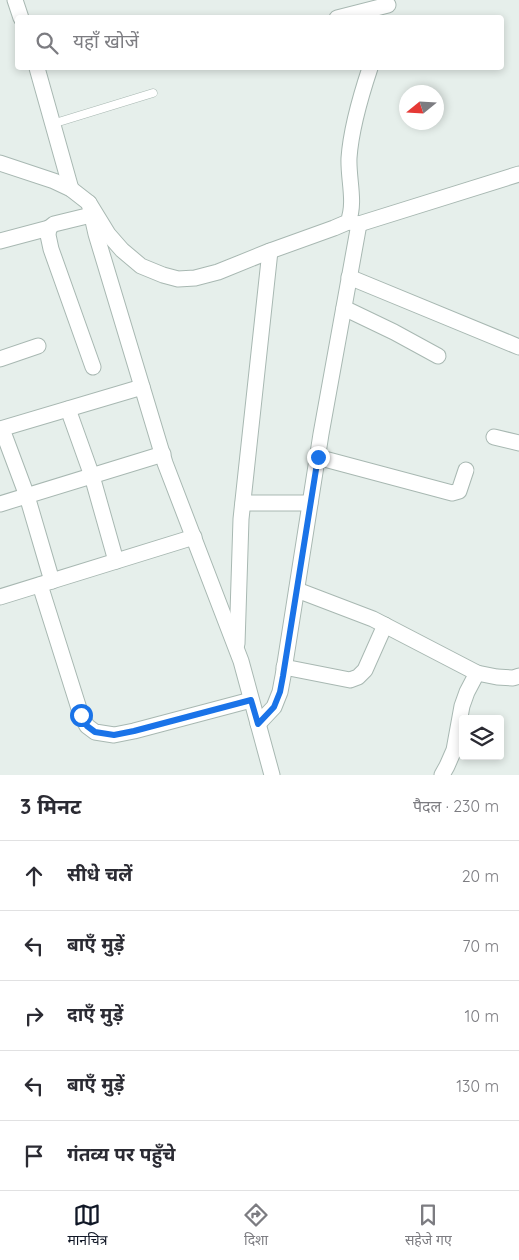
<!DOCTYPE html>
<html lang="hi">
<head>
<meta charset="utf-8">
<style>
  :root { --surface:#fff; --page:#f7f7f7; --text:#2b2b33; --muted:#7c7c81; --line:#e1e1e2; --accent:#111827 }
  body { margin:0; font-family:Quicksand,"Noto Sans Devanagari",sans-serif; background:var(--page); color:var(--text) }
  .controls { position:absolute; right:15px; bottom:15px; display:grid; overflow:hidden; border-radius:5px; box-shadow:0 2px 8px #0003 }
  .controls button { width:45px; height:45px; display:grid; place-items:center; padding:0; border:0; border-bottom:1px solid var(--line); background:var(--surface); color:var(--text); font:25px sans-serif }
  .compass { position:absolute; left:399px; top:85px; width:45px; height:45px; border-radius:50%; background:var(--surface); box-shadow:0 2px 8px #0003; rotate:252deg }
  .stop { position:absolute; width:15px; height:15px; margin:-11px; border:4px solid #1a73e8; border-radius:50%; background:#fff }
  .stop.end { background:#1a73e8; border-color:#fff; box-shadow:0 1px 5px #0008 }
  .list { margin:0; padding:0; list-style:none }
  h2 { display:flex; justify-content:space-between; align-items:center; height:65px; margin:0; padding:0 20px; font-size:21px }
  h2 small { font-size:16px; font-weight:400; color:var(--muted) }
  .list li { display:grid; grid-template-columns:32px 1fr auto; gap:15px; align-items:center; box-sizing:border-box; height:70px; padding:0 20px; border-top:1px solid var(--line) }
  .list b { display:block; font-size:19px; white-space:nowrap }
  .list em { font-size:16px; font-style:normal; color:var(--muted) }
  .icon { flex:none; width:28px; height:28px; fill:none; stroke:currentColor; stroke-width:2; stroke-linecap:round; stroke-linejoin:round }
  .map { position:relative; flex:none; width:519px; height:775px; overflow:hidden }
  .search { position:absolute; background:var(--surface); box-shadow:0 2px 8px #0003; left:15px; right:15px; top:15px; height:55px; display:flex; align-items:center; gap:12px; box-sizing:border-box; padding:0 18px; border-radius:5px; color:var(--muted); font-size:19px }
  .sheet { height:415px; background:var(--surface) }
  nav { display:flex; justify-content:space-around; align-items:center; box-sizing:border-box; height:70px; border-top:1px solid var(--line); background:var(--surface); font-size:14px; color:var(--muted) }
  nav a { display:grid; justify-items:center; gap:2px }
  nav .on { color:var(--accent) }
  .map>svg:first-child { display:block }
</style>
</head>
<body>
<div class="map">
<svg width="519" height="775" viewBox="0 0 519 775">
  <rect width="100%" height="100%" fill="#e6efeb"/>
  <g fill="none" stroke-linecap="round" stroke-linejoin="round">
    <defs>
      <path id="lane" d="M52 124 153 93"/>
      <g id="street">
        <path d="M15 0 21 18"/>
        <path d="M337 18 388 5"/>
        <path d="M37 68 71 189"/>
        <path d="M0 163 54 181 71 189 89 203 108 234 122 250 141 266 163 275 178 279 195 278 218 272 270 251 334 228 348 222C356 202 348 179 349 158 351 129 361 95 370 68"/>
        <path d="M89 203 96 234 165 463 241 661 272 775"/>
        <path d="M91 215 54 224 49 228 48 235 51 249 93 367"/>
        <path d="M349 222 359 224 519 174"/>
        <path d="M0 241 49 228"/>
        <path d="M349 277 519 347"/>
        <path d="M344 308 394 332 438 356"/>
        <path d="M0 359 38 346"/>
        <path d="M68 409 92 476 116 561"/>
        <path d="M0 429 142 387"/>
        <path d="M2 429 27 496 52 581"/>
        <path d="M494 437 519 443"/>
        <path d="M317 457 452 493 459 491 466 470"/>
        <path d="M243 503H310"/>
        <path d="M0 504 163 454"/>
        <path d="M40 585 81 715 87 726 95 732 114 735 134 731 251 700"/>
        <path d="M297 590 373 619 477 673 497 677 513 678 519 676"/>
        <path d="M0 597 194 537"/>
        <path d="M237 644 241 519 270 251"/>
        <path d="M284 667 350 680 358 677 365 670 385 625"/>
        <path d="M258 724 274 707 280 692 283 676 321 434 359 224"/>
        <path d="M442 775 447 766 454 750 462 706 467 692 477 673"/>
      </g>
    </defs>
    <use href="#lane" stroke="#a8b8b2" stroke-width="9"/>
    <use href="#street" stroke="#a8b8b2" stroke-width="17"/>
    <use href="#lane" stroke="#fff" stroke-width="8"/>
    <use href="#street" stroke="#fff" stroke-width="15"/>
  </g>
  <g fill="none" stroke-linecap="round" stroke-linejoin="round">
    <path stroke="#1a73e8" stroke-width="6" d="M81 715 87 726 95 732 114 735 134 731 251 700 258 724 274 707 280 692 283 676 318 457"/>
  </g>
</svg>
<div class="controls">
<button><svg class="icon" aria-label="layers" viewBox="0 0 24 24"><path d="M12 4l9 5-9 5-9-5zM3 14l9 5 9-5"/></svg></button>
</div>
<svg class="compass" viewBox="-18 -18 36 36"><path d="M0-13l5 13h-10z" fill="#e53935"/><path d="M0 13l5-13h-10z" fill="#7c7c81"/></svg>
<div class="stop" style="left:81px;top:715px"></div>
<div class="stop end" style="left:318px;top:457px"></div>
<div class="search"><svg class="icon" aria-label="search" viewBox="0 0 24 24"><circle cx="10" cy="10" r="6"/><path d="M15 15l6 6"/></svg>यहाँ खोजें</div>
</div>
<section class="sheet">
<h2>3 मिनट<small>पैदल · 230 m</small></h2>
<ul class="list">
<li><svg class="icon" aria-label="ahead" viewBox="0 0 24 24"><path d="M12 20V5M6 11l6-6 6 6"/></svg><div><b>सीधे चलें</b></div><em>20 m</em></li>
<li><svg class="icon" aria-label="left" viewBox="0 0 24 24"><path d="M17 20v-9H6M10 6l-5 5 5 5"/></svg><div><b>बाएँ मुड़ें</b></div><em>70 m</em></li>
<li><svg class="icon" aria-label="right" viewBox="0 0 24 24"><path d="M7 20v-9h11M14 6l5 5-5 5"/></svg><div><b>दाएँ मुड़ें</b></div><em>10 m</em></li>
<li><svg class="icon" aria-label="left" viewBox="0 0 24 24"><path d="M17 20v-9H6M10 6l-5 5 5 5"/></svg><div><b>बाएँ मुड़ें</b></div><em>130 m</em></li>
<li><svg class="icon" aria-label="arrive" viewBox="0 0 24 24"><path d="M6 21V4h12l-3 4 3 4H6"/></svg><div><b>गंतव्य पर पहुँचे</b></div></li>
</ul>
</section>
<nav>
<a class="on"><svg class="icon" aria-label="map" viewBox="0 0 24 24"><path d="M3 6l6-2 6 2 6-2v14l-6 2-6-2-6 2zM9 4v14M15 6v14"/></svg>मानचित्र</a>
<a><svg class="icon" aria-label="directions" viewBox="0 0 24 24"><path d="M12 3l9 9-9 9-9-9zM9 14v-3h6M13 9l2 2-2 2"/></svg>दिशा</a>
<a><svg class="icon" aria-label="saved" viewBox="0 0 24 24"><path d="M7 4h10v16l-5-4-5 4z"/></svg>सहेजे गए</a>
</nav>
</body>
</html>
